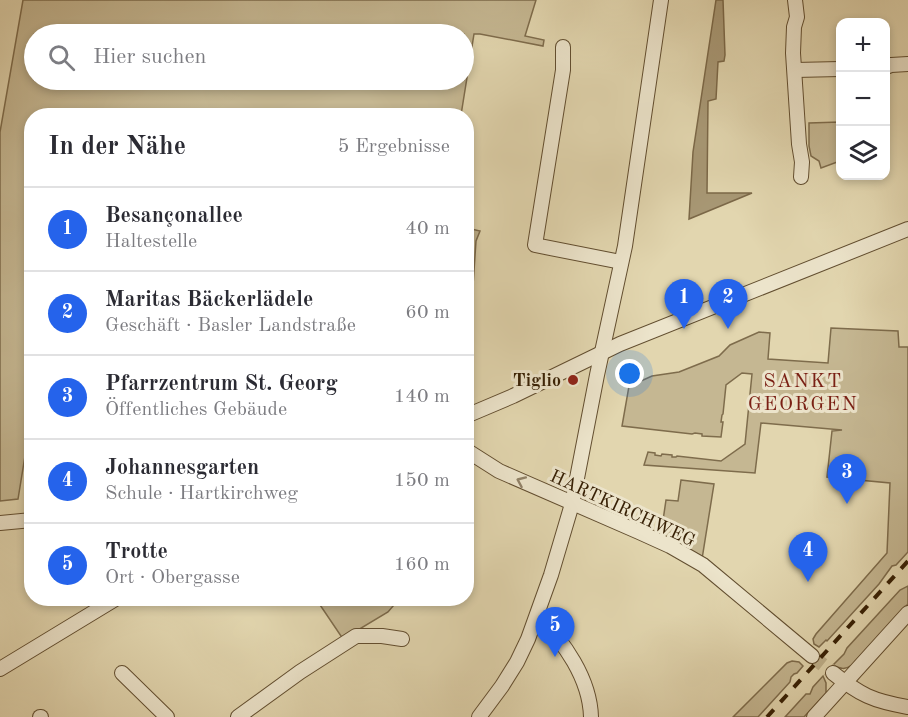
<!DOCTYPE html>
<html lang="de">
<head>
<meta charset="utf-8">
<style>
  :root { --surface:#fff; --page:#f2f2f3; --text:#2b2b33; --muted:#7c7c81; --line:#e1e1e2; --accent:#2563eb }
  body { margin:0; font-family:"Old Standard TT",serif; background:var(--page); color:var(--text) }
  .controls { position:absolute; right:18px; top:18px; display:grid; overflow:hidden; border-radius:12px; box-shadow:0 3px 9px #0003 }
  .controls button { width:54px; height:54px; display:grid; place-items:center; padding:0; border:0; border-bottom:2px solid var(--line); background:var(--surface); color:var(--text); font:30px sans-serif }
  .you { position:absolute; left:630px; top:374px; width:21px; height:21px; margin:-15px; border:4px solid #fff; border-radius:50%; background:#1a73e8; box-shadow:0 0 0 9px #1a73e833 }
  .badge { display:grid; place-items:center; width:39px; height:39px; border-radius:50%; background:var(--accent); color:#fff; font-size:20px; font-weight:700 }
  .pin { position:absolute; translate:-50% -50px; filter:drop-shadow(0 2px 3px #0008) }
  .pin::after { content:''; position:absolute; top:32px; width:21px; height:18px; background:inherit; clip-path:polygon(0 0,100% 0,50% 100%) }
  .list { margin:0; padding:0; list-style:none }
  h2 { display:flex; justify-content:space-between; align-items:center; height:78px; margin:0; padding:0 24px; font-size:26px }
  h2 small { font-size:20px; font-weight:400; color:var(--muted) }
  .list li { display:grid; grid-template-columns:39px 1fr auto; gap:18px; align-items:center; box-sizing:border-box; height:84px; padding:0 24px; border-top:2px solid var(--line) }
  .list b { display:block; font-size:22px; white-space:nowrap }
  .list p { margin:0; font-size:20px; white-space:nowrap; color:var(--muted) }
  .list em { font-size:20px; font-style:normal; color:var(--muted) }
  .icon { flex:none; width:33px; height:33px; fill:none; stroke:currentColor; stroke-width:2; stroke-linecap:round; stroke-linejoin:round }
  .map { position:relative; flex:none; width:908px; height:717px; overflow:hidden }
  .search { position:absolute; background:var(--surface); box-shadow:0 3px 9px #0003; left:24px; top:24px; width:450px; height:66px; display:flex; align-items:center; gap:15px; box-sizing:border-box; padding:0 21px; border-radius:33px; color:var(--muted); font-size:22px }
  .panel { position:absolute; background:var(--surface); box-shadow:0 3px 9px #0003; left:24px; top:108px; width:450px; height:498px; border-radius:24px }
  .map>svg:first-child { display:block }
</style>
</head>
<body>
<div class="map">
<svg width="908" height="717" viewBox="0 0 908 717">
  <rect width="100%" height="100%" fill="#e2d6af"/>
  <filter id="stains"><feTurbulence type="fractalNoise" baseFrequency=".00333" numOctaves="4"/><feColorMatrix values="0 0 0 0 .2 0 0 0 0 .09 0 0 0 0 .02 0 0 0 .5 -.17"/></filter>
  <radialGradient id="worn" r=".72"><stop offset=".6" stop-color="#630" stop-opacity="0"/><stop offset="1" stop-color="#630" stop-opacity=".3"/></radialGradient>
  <g fill="#c5b792" stroke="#7e6c4c" stroke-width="1.5" fill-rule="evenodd">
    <path d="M23 0H536L525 36 544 40 543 46 480 34H474L461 115 32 116V413L18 499 0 501V132ZM34 34H464V80H34Z"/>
    <path d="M840 122V161L821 168 819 161 811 156 809 146V123Z"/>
    <path d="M467 228 480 231 476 241 469 345 467 346Z"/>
    <path d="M831 328 898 331 899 347H908V552L896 565 892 566 879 584 827 641 826 640 819 647 814 644 813 639 816 634 887 553 890 483 827 477 832 431 842 430 761 423 755 473 644 465 648 452 655 453V455L661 456 662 454 672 455V457H676L677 456 721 461 745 444 752 374 742 373 726 385 723 414 722 415 721 422H723L721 437 702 436V434L695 433 692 434 622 426 629 386 632 385 652 376 679 372 719 356 730 345 759 332 770 333 768 359 828 363Z"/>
    <path d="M681 480 714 484 702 559 661 534 666 500 678 501Z"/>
    <path d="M908 586V604L852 665C845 670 841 669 833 665L844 654 847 648 900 590Z"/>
    <path d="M316 599H399L388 612 343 639Z"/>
    <path d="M792 661 799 662 803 666 797 673 794 674 791 677 790 682 758 717H733L787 663Z"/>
    <path d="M823 676 826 683V693L804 717H785L806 694H810L813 687Z"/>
  </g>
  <path fill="#a89875" stroke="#7b6848" stroke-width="1.5" d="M716 0H723L725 55 724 61 718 62 716 99 708 101 707 193H752L689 219 693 152Z"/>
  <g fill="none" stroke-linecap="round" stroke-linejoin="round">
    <path stroke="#c0b28d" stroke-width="14" stroke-dasharray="14 7" stroke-linecap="butt" d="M812 656 833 673"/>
    <defs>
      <g id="minor">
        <path d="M795 0 797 17 794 27 793 53 799 144 802 162 801 177"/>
        <path d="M563 47V70L535 245 621 262"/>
        <path d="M886 67 891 65 908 64"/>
        <path d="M795 70 840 69"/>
        <path d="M466 416 513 396 620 344 908 229"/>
        <path d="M466 450 499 471 639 532 670 546 703 565 812 656"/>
        <path d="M0 523 32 520"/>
        <path d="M537 616C564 641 590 679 591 717"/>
        <path d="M0 669 117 598"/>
        <path d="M122 673 167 717"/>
        <path d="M833 673C860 695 873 701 908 707"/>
        <path d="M40 717H41"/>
        <path d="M238 717 300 672 356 636H382L402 639"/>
        <path d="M479 717 502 686 517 662 528 639 551 575 572 504 597 375 625 246 661 0"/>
        <path d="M814 717 908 613"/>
      </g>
    </defs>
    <use href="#minor" stroke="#624e30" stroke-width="16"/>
    <use href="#minor" stroke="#ece4cb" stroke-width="14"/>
    <path stroke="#372005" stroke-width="4" stroke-dasharray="10 10" stroke-linecap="butt" d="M767 717 908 561"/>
  </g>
  <defs><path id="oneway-chevron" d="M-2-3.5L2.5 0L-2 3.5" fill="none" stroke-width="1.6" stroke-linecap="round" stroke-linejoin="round" transform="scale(1.5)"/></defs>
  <use stroke="#928268" href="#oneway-chevron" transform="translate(521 481) rotate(-156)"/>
  <circle fill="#8f2418" stroke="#ece4cb" stroke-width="2" cx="573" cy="380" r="6"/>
  <g text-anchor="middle" stroke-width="6" stroke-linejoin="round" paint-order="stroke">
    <g font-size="18" font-weight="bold" fill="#372005" stroke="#ece4cb" text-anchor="end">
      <text x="561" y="386">Tiglio</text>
    </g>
    <g font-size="18" fill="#372005" stroke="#ece4cb">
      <text transform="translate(623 508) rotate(25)" y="6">HARTKIRCHWEG</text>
    </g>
    <g font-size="20" letter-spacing="1.5" fill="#7a1f14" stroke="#ece4cb">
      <text x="803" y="387">SANKT<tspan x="803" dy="23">GEORGEN</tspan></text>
    </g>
  </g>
  <rect width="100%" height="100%" filter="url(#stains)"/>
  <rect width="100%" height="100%" fill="url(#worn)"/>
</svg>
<div class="controls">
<button>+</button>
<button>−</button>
<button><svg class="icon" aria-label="layers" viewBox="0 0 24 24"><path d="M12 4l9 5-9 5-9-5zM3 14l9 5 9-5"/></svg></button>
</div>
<div class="you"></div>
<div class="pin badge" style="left:684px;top:329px">1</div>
<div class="pin badge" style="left:728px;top:329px">2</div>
<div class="pin badge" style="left:847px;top:504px">3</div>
<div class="pin badge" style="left:808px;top:582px">4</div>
<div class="pin badge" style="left:555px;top:657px">5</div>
<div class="search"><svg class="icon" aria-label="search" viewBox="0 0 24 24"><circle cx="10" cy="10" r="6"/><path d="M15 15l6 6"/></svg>Hier suchen</div>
<section class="panel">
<h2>In der Nähe<small>5 Ergebnisse</small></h2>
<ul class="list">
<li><span class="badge">1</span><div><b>Besançonallee</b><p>Haltestelle</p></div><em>40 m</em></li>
<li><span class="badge">2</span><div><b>Maritas Bäckerlädele</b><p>Geschäft · Basler Landstraße</p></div><em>60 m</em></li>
<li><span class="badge">3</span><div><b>Pfarrzentrum St. Georg</b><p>Öffentliches Gebäude</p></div><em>140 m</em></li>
<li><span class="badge">4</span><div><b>Johannesgarten</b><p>Schule · Hartkirchweg</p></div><em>150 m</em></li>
<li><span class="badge">5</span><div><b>Trotte</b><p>Ort · Obergasse</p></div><em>160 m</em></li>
</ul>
</section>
</div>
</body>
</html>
